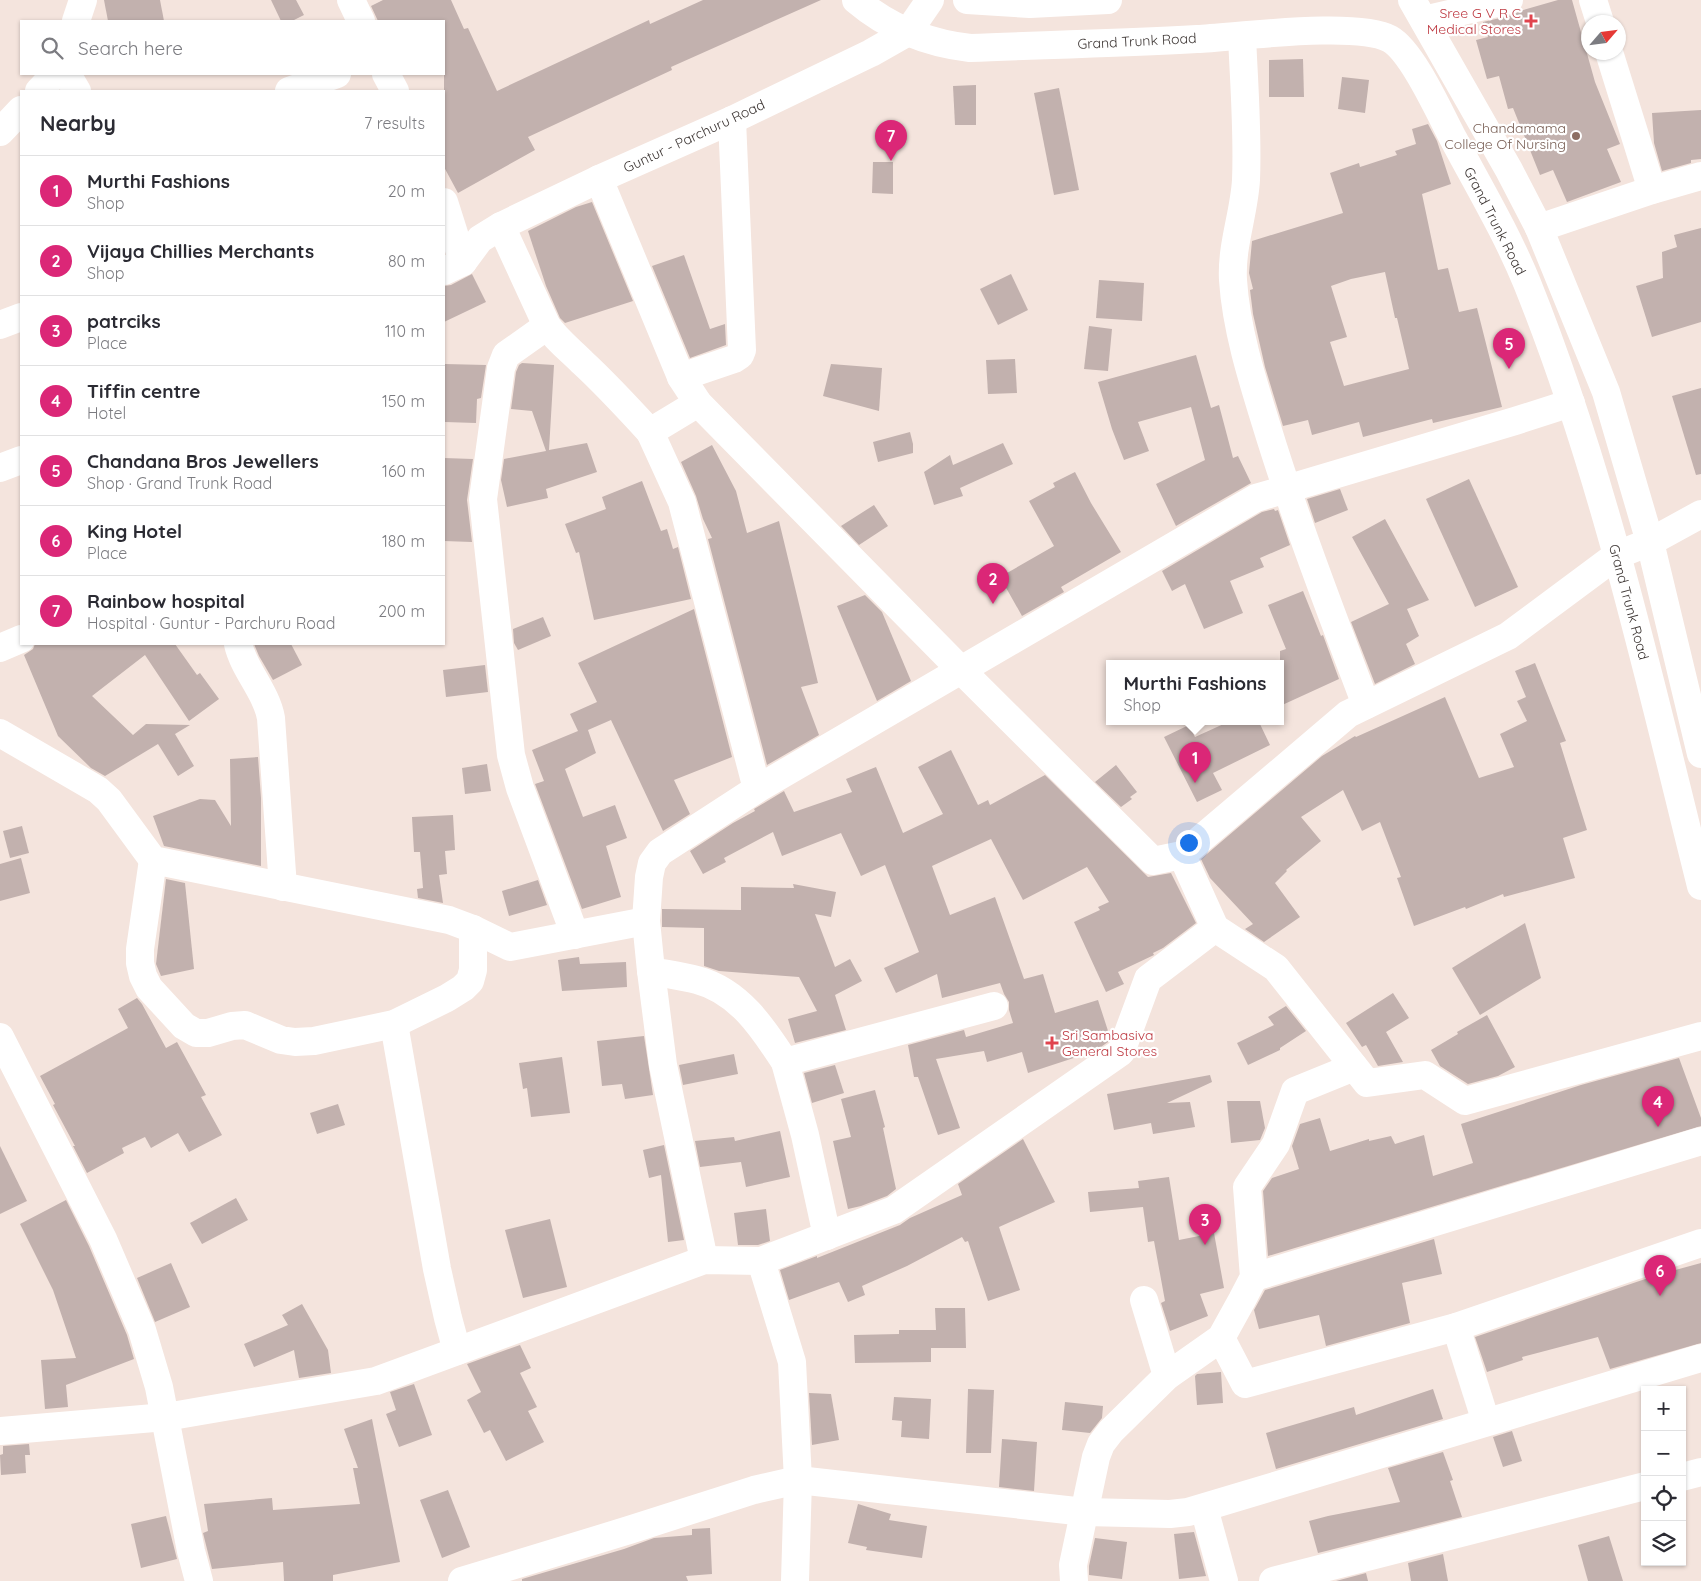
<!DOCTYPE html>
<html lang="en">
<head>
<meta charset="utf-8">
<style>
  :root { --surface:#fff; --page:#f7f7f7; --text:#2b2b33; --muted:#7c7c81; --line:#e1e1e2; --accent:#db2777 }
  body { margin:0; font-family:Quicksand,sans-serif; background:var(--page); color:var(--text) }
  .controls { position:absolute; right:15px; bottom:15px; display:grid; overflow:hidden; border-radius:0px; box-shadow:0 1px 4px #0004 }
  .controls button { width:45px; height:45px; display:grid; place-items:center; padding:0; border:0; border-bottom:1px solid var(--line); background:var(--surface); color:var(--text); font:25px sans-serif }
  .compass { position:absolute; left:1581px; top:15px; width:45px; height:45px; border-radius:50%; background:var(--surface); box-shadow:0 1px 4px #0004; rotate:62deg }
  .you { position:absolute; left:1188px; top:842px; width:18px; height:18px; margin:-12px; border:4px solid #fff; border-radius:50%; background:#1a73e8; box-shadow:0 0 0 8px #1a73e833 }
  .badge { display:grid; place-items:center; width:32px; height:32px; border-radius:50%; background:var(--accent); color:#fff; font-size:16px; font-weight:700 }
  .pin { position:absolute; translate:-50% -41px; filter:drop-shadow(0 1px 2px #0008) }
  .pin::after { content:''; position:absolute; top:26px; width:18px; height:15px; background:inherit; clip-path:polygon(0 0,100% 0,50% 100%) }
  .popup { position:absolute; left:1106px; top:660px; width:178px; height:65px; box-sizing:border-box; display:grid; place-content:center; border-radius:0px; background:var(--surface); filter:drop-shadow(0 1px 4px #0005); font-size:16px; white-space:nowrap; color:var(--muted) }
  .popup b { font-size:19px; color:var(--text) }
  .popup::after { content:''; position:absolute; left:50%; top:100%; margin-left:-10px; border:10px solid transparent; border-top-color:var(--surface) }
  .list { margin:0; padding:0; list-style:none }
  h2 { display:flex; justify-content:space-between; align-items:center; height:65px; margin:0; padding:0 20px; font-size:21px }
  h2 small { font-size:16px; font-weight:400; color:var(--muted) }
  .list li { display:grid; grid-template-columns:32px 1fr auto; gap:15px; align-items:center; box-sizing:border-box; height:70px; padding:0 20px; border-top:1px solid var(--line) }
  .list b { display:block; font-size:19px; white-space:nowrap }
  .list p { margin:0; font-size:16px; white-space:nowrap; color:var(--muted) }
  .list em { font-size:16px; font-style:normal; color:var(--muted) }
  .icon { flex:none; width:28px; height:28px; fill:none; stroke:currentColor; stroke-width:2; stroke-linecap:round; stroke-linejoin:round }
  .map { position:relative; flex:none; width:1701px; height:1581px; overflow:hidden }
  .search { position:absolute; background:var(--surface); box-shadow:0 1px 4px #0004; left:20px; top:20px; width:425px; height:55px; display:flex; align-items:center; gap:12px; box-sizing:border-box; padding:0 18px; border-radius:0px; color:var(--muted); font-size:19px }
  .panel { position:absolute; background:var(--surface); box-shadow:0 1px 4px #0004; left:20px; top:90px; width:425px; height:555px; border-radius:0px }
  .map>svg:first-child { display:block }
</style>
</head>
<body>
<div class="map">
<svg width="1701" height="1581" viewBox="0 0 1701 1581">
  <rect width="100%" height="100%" fill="#f4e4dd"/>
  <g fill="#c2b1ae" fill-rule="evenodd">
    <path d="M104 0H160L164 21H108Z"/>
    <path d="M271 0H296L304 15 292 21H281Z"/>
    <path d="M383 0H451L464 29 468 28 497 91 649 20 650 24 703 0H821L671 67 672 70 528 137 535 150 458 193 444 167V21H378L371 6Z"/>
    <path d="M1558 0H1572L1595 82 1620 144 1607 149 1621 182 1567 202 1553 170 1540 175 1513 108 1508 109 1499 76 1487 79 1476 40 1488 37 1483 22 1513 15 1520 11Z"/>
    <path d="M1303 59 1304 97H1269V60Z"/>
    <path d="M1342 77 1369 80 1365 113 1338 109Z"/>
    <path d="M976 85V125H955L953 86Z"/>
    <path d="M1059 88 1079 190 1054 195 1034 93Z"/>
    <path d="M1701 110V159L1691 160V163L1662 171 1654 143 1652 113Z"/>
    <path d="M1428 124 1437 141 1451 184 1422 194 1438 270 1448 268 1459 312 1477 308 1502 407 1433 423 1432 419 1363 437 1359 422 1312 435 1308 420 1283 426 1265 367 1253 314 1250 290 1253 289 1249 273 1252 241 1343 213 1330 173 1359 163 1360 167 1397 155 1395 151 1416 144 1412 129ZM1385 272 1395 318H1397L1409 369 1344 386 1330 342 1347 337 1331 286 1351 279Z"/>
    <path d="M873 162H893V194L872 193Z"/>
    <path d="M592 202 633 301 565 323 560 318 546 286 528 231 576 207Z"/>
    <path d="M1701 228V322L1652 337 1636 286 1663 278 1662 252 1677 247 1674 235Z"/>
    <path d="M684 255 710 329 725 324 726 345 690 358 652 266Z"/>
    <path d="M472 274 486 302 444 322V286L451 285Z"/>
    <path d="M1011 274 1028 310 998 325 980 289Z"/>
    <path d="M1099 280 1144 283 1142 321 1096 318Z"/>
    <path d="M1089 326 1112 329 1108 371 1084 369Z"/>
    <path d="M1196 355 1211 408 1219 405 1233 458 1238 456 1251 483 1176 526 1156 484 1205 460 1191 407 1138 422 1149 451 1124 460 1112 429 1098 382Z"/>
    <path d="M1015 359 1017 393 988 394 986 360Z"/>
    <path d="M522 363 554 365 549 450 587 443 597 472 546 489 548 498 507 507 501 480 504 459 546 451 532 411 511 409 516 372 519 365Z"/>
    <path d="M445 364 486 365 481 398 477 399 476 423 445 422Z"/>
    <path d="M831 364 882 368 879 411 823 396Z"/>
    <path d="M1701 388V474L1696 475 1672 396Z"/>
    <path d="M910 432 913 444V453L878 462 873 442Z"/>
    <path d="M1003 443 1013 464 960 488 963 496 934 505 924 472 950 455 953 465Z"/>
    <path d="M712 445 736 491 747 533 779 521 818 683 801 687 819 735 767 765 708 539 712 538 703 519 696 496 681 462Z"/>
    <path d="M444 458 473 459 467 500 472 542 444 541Z"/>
    <path d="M1075 472 1091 503 1121 552 1061 587 1064 592 1022 616 1000 577 1054 546 1029 501 1055 487 1053 483Z"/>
    <path d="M1469 479 1518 587 1475 607 1426 499Z"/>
    <path d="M642 481 661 531 667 529 673 549 678 547 691 599 594 620 579 552 576 553 565 524 606 509 602 497Z"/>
    <path d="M1340 489 1348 510 1315 523 1307 499Z"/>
    <path d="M874 505 888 526 859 545 841 526Z"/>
    <path d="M1274 509 1275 511 1278 510 1290 545 1260 558 1264 567 1230 581 1243 613 1204 629 1185 584 1172 591 1162 571 1262 512Z"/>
    <path d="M1385 519 1429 600 1407 609 1419 636 1406 644 1415 664 1375 684 1351 622 1389 604 1352 537Z"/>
    <path d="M1303 591 1321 636 1323 635 1339 679 1280 706V651L1286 649 1268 605Z"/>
    <path d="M865 595 882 612 911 681 877 701 837 606Z"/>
    <path d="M694 609 732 757 674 780 690 814 663 831 611 720 588 730 596 753 565 769 583 817 615 805 627 838 606 846 621 897 582 909 535 784 544 781 532 750 578 731 570 714 597 702 578 663Z"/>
    <path d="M543 617 551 636 518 650 514 643 513 629Z"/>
    <path d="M35 644H175L197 675 200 673 219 699 189 721 145 655 92 696 133 735 146 724 190 725 175 734 194 766 178 776 158 744 105 776 91 768 58 736 24 655 33 649Z"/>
    <path d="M254 644H291L302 665 273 680 259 656Z"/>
    <path d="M1535 663 1566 741 1560 743 1587 830 1563 838 1575 878 1504 897 1503 894 1466 909 1465 907 1414 926 1397 878 1401 877 1380 822 1362 831 1343 790 1301 817 1321 841 1286 870 1287 871 1275 883 1300 917 1264 942 1245 929 1253 924 1210 878 1201 859 1322 756 1355 736 1356 737 1445 697 1479 778 1514 767 1500 734 1527 721 1517 701 1526 697 1515 671Z"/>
    <path d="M485 665 488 692 446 697 443 670Z"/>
    <path d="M1228 722H1259L1270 745 1213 773 1222 790 1197 802 1164 737 1189 725 1195 737Z"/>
    <path d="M951 750 978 805 988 800 990 805 1045 775 1148 877 1171 873 1196 923 1163 948 1153 953 1154 955 1118 972 1124 984 1106 992 1074 922 1100 910 1098 907 1109 902 1087 867 1023 900 991 839 932 866 950 915 995 897 1024 979 1043 974 1055 1013 1098 1000 1110 1037 1108 1042 1095 1051 1028 1073 1022 1052 987 1062 984 1051 936 1059 960 1128 938 1135 918 1077H914L908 1045 964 1030 966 1037 1013 1023 1009 1010V1002L1004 994 1000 983 942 998 937 974 896 993 884 968 919 952 885 865 861 876 841 833 782 856 773 832 724 858 726 862 703 874 690 851 733 823 755 811 754 809 784 791 794 812 852 792 846 779 876 767 903 833 943 814 918 767Z"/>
    <path d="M258 757 261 798V866L164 846 153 816 200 799 215 800 231 826 230 759Z"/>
    <path d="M487 764 491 791 465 794 462 768Z"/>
    <path d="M1116 765 1137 792 1130 797 1132 799 1121 807 1095 782Z"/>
    <path d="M453 815 455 850 445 851 447 874 439 875 443 903 418 898 417 889 423 888 420 852H414L412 817Z"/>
    <path d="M22 826 29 853 10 858 3 831Z"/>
    <path d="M21 858 30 893 0 901V864Z"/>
    <path d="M166 879 185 883 194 969 161 976 156 964Z"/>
    <path d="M538 880 547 905 509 916 502 891Z"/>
    <path d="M793 884 836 892 831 917 815 914 835 967 850 959 862 981 835 995 846 1030 795 1043 788 1019 817 1011 799 977 719 971 704 966V928L662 927V909L741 910V887L794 888Z"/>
    <path d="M1525 923 1541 978 1480 1015 1452 968Z"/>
    <path d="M579 957 580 964 626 962 627 987 562 991 558 960Z"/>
    <path d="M1393 993 1409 1018 1386 1032 1403 1062 1378 1066 1366 1045 1362 1047 1346 1023Z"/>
    <path d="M137 998 142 1004 166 1048 177 1042 206 1095 201 1097 222 1135 189 1152 178 1133 151 1148 145 1137 122 1148 124 1153 87 1173 73 1146H75L53 1105 55 1104 40 1076 128 1028 118 1009Z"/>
    <path d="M1286 1006 1306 1031 1280 1048V1050L1248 1065 1237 1043 1274 1025 1268 1017Z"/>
    <path d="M1487 1015 1515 1067 1498 1076 1468 1084 1440 1066 1431 1050 1458 1034 1457 1032Z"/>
    <path d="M644 1036 653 1095 625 1099 622 1084 602 1086 597 1041Z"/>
    <path d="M734 1054 738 1074 683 1085 679 1065Z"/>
    <path d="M562 1057 570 1113 531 1117 527 1088 523 1089 519 1063Z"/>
    <path d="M1679 1058 1701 1118V1126L1268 1256 1263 1191 1272 1178 1299 1169 1292 1146 1300 1124 1320 1118 1330 1151 1369 1139V1141L1391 1136 1395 1144 1424 1135 1433 1176 1473 1163 1461 1124 1581 1085Z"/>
    <path d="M835 1065 844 1093 812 1103 804 1073Z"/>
    <path d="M1210 1075 1212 1082 1167 1103 1190 1102 1195 1127 1153 1134 1151 1123 1114 1130 1107 1094Z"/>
    <path d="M875 1090 885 1127 883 1128 896 1189 887 1196 861 1206 848 1209 833 1141 851 1137 841 1099Z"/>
    <path d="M1227 1101H1260L1265 1128 1260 1140 1231 1143Z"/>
    <path d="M338 1104 345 1125 317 1134 310 1113Z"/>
    <path d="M780 1131 790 1177 746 1187 741 1162 700 1167 695 1141 734 1137 735 1141Z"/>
    <path d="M1023 1139 1055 1202 999 1227 1020 1290 988 1301 968 1241 965 1242 962 1237 907 1266 862 1286 865 1295 848 1302 839 1282 789 1300 780 1270 817 1256V1258L900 1225 910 1218 962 1195 958 1184Z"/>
    <path d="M664 1145 684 1240 668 1242 661 1175 649 1178 643 1150Z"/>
    <path d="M0 1146 27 1201 0 1214Z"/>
    <path d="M1169 1177 1179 1240 1214 1233 1224 1288 1200 1294 1208 1316 1170 1331 1161 1303 1165 1301 1154 1241 1148 1242 1143 1207 1090 1212 1088 1192 1139 1188 1138 1181Z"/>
    <path d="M236 1198 248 1220 202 1244 190 1223Z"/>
    <path d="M66 1200 89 1246 127 1335 134 1359 66 1385 68 1407 45 1409 41 1360 76 1358 53 1290 20 1224Z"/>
    <path d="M766 1209 770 1241 758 1245H738L734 1213Z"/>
    <path d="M550 1219 567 1287 523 1298 505 1230Z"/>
    <path d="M1434 1239 1442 1274 1402 1283 1410 1323 1326 1346 1319 1315 1259 1329 1254 1310 1265 1290Z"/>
    <path d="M171 1263 190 1307 155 1322 137 1278Z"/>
    <path d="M1701 1263V1343L1610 1369 1598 1337 1522 1357 1523 1360 1487 1372 1475 1337 1657 1275Z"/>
    <path d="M302 1304 328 1350 331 1373 299 1378 294 1350 254 1367 244 1344 288 1325 282 1315Z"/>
    <path d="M935 1308H965L966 1348H931V1362L855 1363 854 1335 899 1334V1330H936Z"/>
    <path d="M520 1345 531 1368 520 1373 537 1407 528 1411 544 1442 506 1461 490 1430 484 1433 467 1400 481 1392 467 1364Z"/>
    <path d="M1221 1372 1223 1403 1197 1405 1195 1376 1197 1374Z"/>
    <path d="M414 1384 432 1435 399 1447 386 1414 396 1410 390 1392Z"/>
    <path d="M968 1389 994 1390 991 1453H966Z"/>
    <path d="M1433 1389 1443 1419 1276 1469 1266 1433 1354 1407 1356 1415Z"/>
    <path d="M809 1393 831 1394 839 1440 812 1445Z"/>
    <path d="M894 1397 931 1399 929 1439 901 1437 902 1421 892 1420Z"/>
    <path d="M1065 1402 1103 1406 1102 1418 1090 1433 1062 1430Z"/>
    <path d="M372 1419 400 1562 333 1575V1581H284L283 1562 212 1569 203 1533 208 1531 204 1504 272 1498 273 1510 360 1504 353 1468H358L344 1429Z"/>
    <path d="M1512 1431 1522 1461 1503 1467 1493 1437Z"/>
    <path d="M1002 1439 1037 1442 1034 1491 999 1487Z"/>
    <path d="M29 1444 30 1455H25L26 1473 1 1475 0 1455 3 1454V1446Z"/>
    <path d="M1443 1452 1453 1480 1450 1481 1462 1517 1318 1553 1309 1521 1328 1516 1400 1502 1388 1468Z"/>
    <path d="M448 1490 470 1547 442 1558 420 1500Z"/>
    <path d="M858 1504 891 1514 889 1520 927 1526 922 1558 866 1550 867 1547 848 1543Z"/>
    <path d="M166 1516 177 1559 141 1568 131 1524Z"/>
    <path d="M710 1528 712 1574 686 1576 688 1581H522V1579L624 1549 654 1538 692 1535V1529Z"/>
    <path d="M1194 1532 1206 1576 1179 1579 1174 1534Z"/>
    <path d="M1609 1536 1623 1581H1588L1578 1545Z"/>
    <path d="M1095 1538 1127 1542 1122 1579 1089 1575V1566Z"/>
    <path d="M1443 1554 1448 1581H1411L1408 1563Z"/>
    <path d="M1366 1573 1368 1581H1336Z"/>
  </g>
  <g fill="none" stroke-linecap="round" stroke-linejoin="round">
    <g stroke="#fff" stroke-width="28">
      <path d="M351 0 361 21"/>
      <path d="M1593 0 1600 22"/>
      <path d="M1424 20 1509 0"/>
      <path d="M76 21 83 0"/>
      <path d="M1242 36C1244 84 1248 132 1246 180 1244 214 1231 246 1233 280 1236 328 1252 379 1266 424 1295 519 1331 612 1366 705"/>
      <path d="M1609 52 1652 190"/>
      <path d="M67 74 77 91"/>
      <path d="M386 74 395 91"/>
      <path d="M39 91 55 74"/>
      <path d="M289 91 337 74"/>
      <path d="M0 132 21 110"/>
      <path d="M599 179 681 377 698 403 961 670 1153 861 1182 855 1348 714 1508 636 1617 555 1650 542 1701 514"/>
      <path d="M444 202 463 262"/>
      <path d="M501 226 547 326C557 340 570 350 582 362 606 384 628 408 650 432"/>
      <path d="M1539 228 1652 190 1701 176"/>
      <path d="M444 271 463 262 480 239 501 226 599 179 732 120 871 53 908 32"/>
      <path d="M0 325 21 317"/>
      <path d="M547 326 506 355 501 368 483 499 511 755 520 788 575 935"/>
      <path d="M681 377 734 359 740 355 742 350 732 120"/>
      <path d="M698 403 650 432 682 502 757 789"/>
      <path d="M0 468 21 460"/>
      <path d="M238 644C244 670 266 691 271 718L283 887"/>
      <path d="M0 648 21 639"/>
      <path d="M0 733 98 790 109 800 153 860 449 920 473 929 510 947 646 921"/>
      <path d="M1182 855 1215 928 1276 968 1367 1083 1425 1075 1465 1101 1701 1036"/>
      <path d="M153 860 140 949V963L143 976 149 988 184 1026 196 1033H208L232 1026 245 1025 281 1040 295 1042 314 1041 394 1024 447 998 463 988 470 981 473 970V929"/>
      <path d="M651 971C666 974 682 976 697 980 739 991 763 1028 785 1062L994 1006"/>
      <path d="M394 1024 437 1269 448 1318 457 1351"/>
      <path d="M0 1037 103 1239 142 1330 159 1387 191 1551 199 1581"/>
      <path d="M785 1062 805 1135 827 1236"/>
      <path d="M704 1260 663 1065 651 971 646 921 649 877 652 863 660 852 757 789 1256 498 1515 421 1571 403"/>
      <path d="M761 1261 792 1362 798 1480 795 1581"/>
      <path d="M1254 1277 1701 1141"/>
      <path d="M1144 1300 1167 1376"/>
      <path d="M1456 1327 1486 1422"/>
      <path d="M1221 1338 1245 1384 1456 1327 1701 1243"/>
      <path d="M0 1431 166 1417 376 1381 704 1260 761 1261 894 1210 1121 1052 1148 979 1215 928"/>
      <path d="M1682 1477 1701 1472"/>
      <path d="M1204 1508 1224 1581"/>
      <path d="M462 1581 629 1530 754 1490 798 1480 1085 1512 1170 1514 1188 1512 1701 1358"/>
      <path d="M1074 1581 1073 1565 1096 1457 1101 1444 1111 1431 1167 1376 1221 1338 1242 1300 1254 1277 1247 1187 1276 1144 1295 1091 1354 1067"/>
      <path d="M1273 1581 1645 1486"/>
    </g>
    <g stroke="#fff" stroke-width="28">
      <path d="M856 0C889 28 927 43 970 48 1046 45 1122 43 1197 39 1239 37 1357 21 1390 39 1413 52 1441 116 1454 140 1479 187 1507 234 1527 283 1605 477 1650 683 1701 886"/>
      <path d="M967 0 1030 4 1108 0"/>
      <path d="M1412 0 1509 170 1539 228 1606 392 1650 542 1701 754"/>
      <path d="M908 32 930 0"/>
    </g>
  </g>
  <g fill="#e0444e" stroke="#fff" stroke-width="2">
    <path d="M1528.5 13.5h5v5h5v5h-5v5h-5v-5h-5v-5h5z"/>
    <path d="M1049.5 1035.5h5v5h5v5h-5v5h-5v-5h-5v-5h5z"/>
  </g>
  <circle fill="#8d6e63" stroke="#fff" stroke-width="2" cx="1576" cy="136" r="5"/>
  <g text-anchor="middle" stroke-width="4.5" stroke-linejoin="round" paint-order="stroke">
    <g font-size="14" fill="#be3a42" stroke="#fff" text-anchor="end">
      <text x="1521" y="18">Sree G V R C<tspan x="1521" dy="16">Medical Stores</tspan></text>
      <text x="1062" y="1040" text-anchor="start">Sri Sambasiva<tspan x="1062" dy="16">General Stores</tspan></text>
    </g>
    <g font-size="14" fill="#3e3735" stroke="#fff">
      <text transform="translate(1137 41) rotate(-3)" y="5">Grand Trunk Road</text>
      <text transform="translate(694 136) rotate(-25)" y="5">Guntur - Parchuru Road</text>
      <text transform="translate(1495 221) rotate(63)" y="5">Grand Trunk Road</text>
      <text transform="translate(1629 602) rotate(75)" y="5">Grand Trunk Road</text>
    </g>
    <g font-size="14" fill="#785e54" stroke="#fff" text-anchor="end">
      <text x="1566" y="133">Chandamama<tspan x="1566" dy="16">College Of Nursing</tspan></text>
    </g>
  </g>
</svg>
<div class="controls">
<button>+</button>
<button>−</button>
<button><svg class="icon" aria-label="locate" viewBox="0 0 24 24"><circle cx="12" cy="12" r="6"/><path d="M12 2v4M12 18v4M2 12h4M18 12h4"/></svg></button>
<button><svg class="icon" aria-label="layers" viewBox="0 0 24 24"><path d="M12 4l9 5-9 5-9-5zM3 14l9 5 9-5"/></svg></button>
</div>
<svg class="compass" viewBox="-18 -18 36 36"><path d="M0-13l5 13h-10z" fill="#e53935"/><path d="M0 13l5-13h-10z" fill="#7c7c81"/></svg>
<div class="you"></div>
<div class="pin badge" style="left:1195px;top:783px">1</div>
<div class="popup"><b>Murthi Fashions</b>Shop</div>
<div class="pin badge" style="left:993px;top:604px">2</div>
<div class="pin badge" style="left:1205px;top:1245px">3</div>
<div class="pin badge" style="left:1658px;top:1127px">4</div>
<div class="pin badge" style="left:1509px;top:369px">5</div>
<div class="pin badge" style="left:1660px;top:1296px">6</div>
<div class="pin badge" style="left:891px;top:161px">7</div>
<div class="search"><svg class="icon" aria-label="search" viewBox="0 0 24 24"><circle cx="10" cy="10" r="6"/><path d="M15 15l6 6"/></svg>Search here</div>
<section class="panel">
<h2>Nearby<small>7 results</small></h2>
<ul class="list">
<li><span class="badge">1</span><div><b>Murthi Fashions</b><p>Shop</p></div><em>20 m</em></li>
<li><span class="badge">2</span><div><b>Vijaya Chillies Merchants</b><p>Shop</p></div><em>80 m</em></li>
<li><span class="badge">3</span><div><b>patrciks</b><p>Place</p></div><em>110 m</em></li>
<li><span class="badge">4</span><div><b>Tiffin centre</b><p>Hotel</p></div><em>150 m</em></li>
<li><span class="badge">5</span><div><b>Chandana Bros Jewellers</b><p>Shop · Grand Trunk Road</p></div><em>160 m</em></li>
<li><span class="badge">6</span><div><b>King Hotel</b><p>Place</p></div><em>180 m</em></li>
<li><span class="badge">7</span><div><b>Rainbow hospital</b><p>Hospital · Guntur - Parchuru Road</p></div><em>200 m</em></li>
</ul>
</section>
</div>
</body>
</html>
